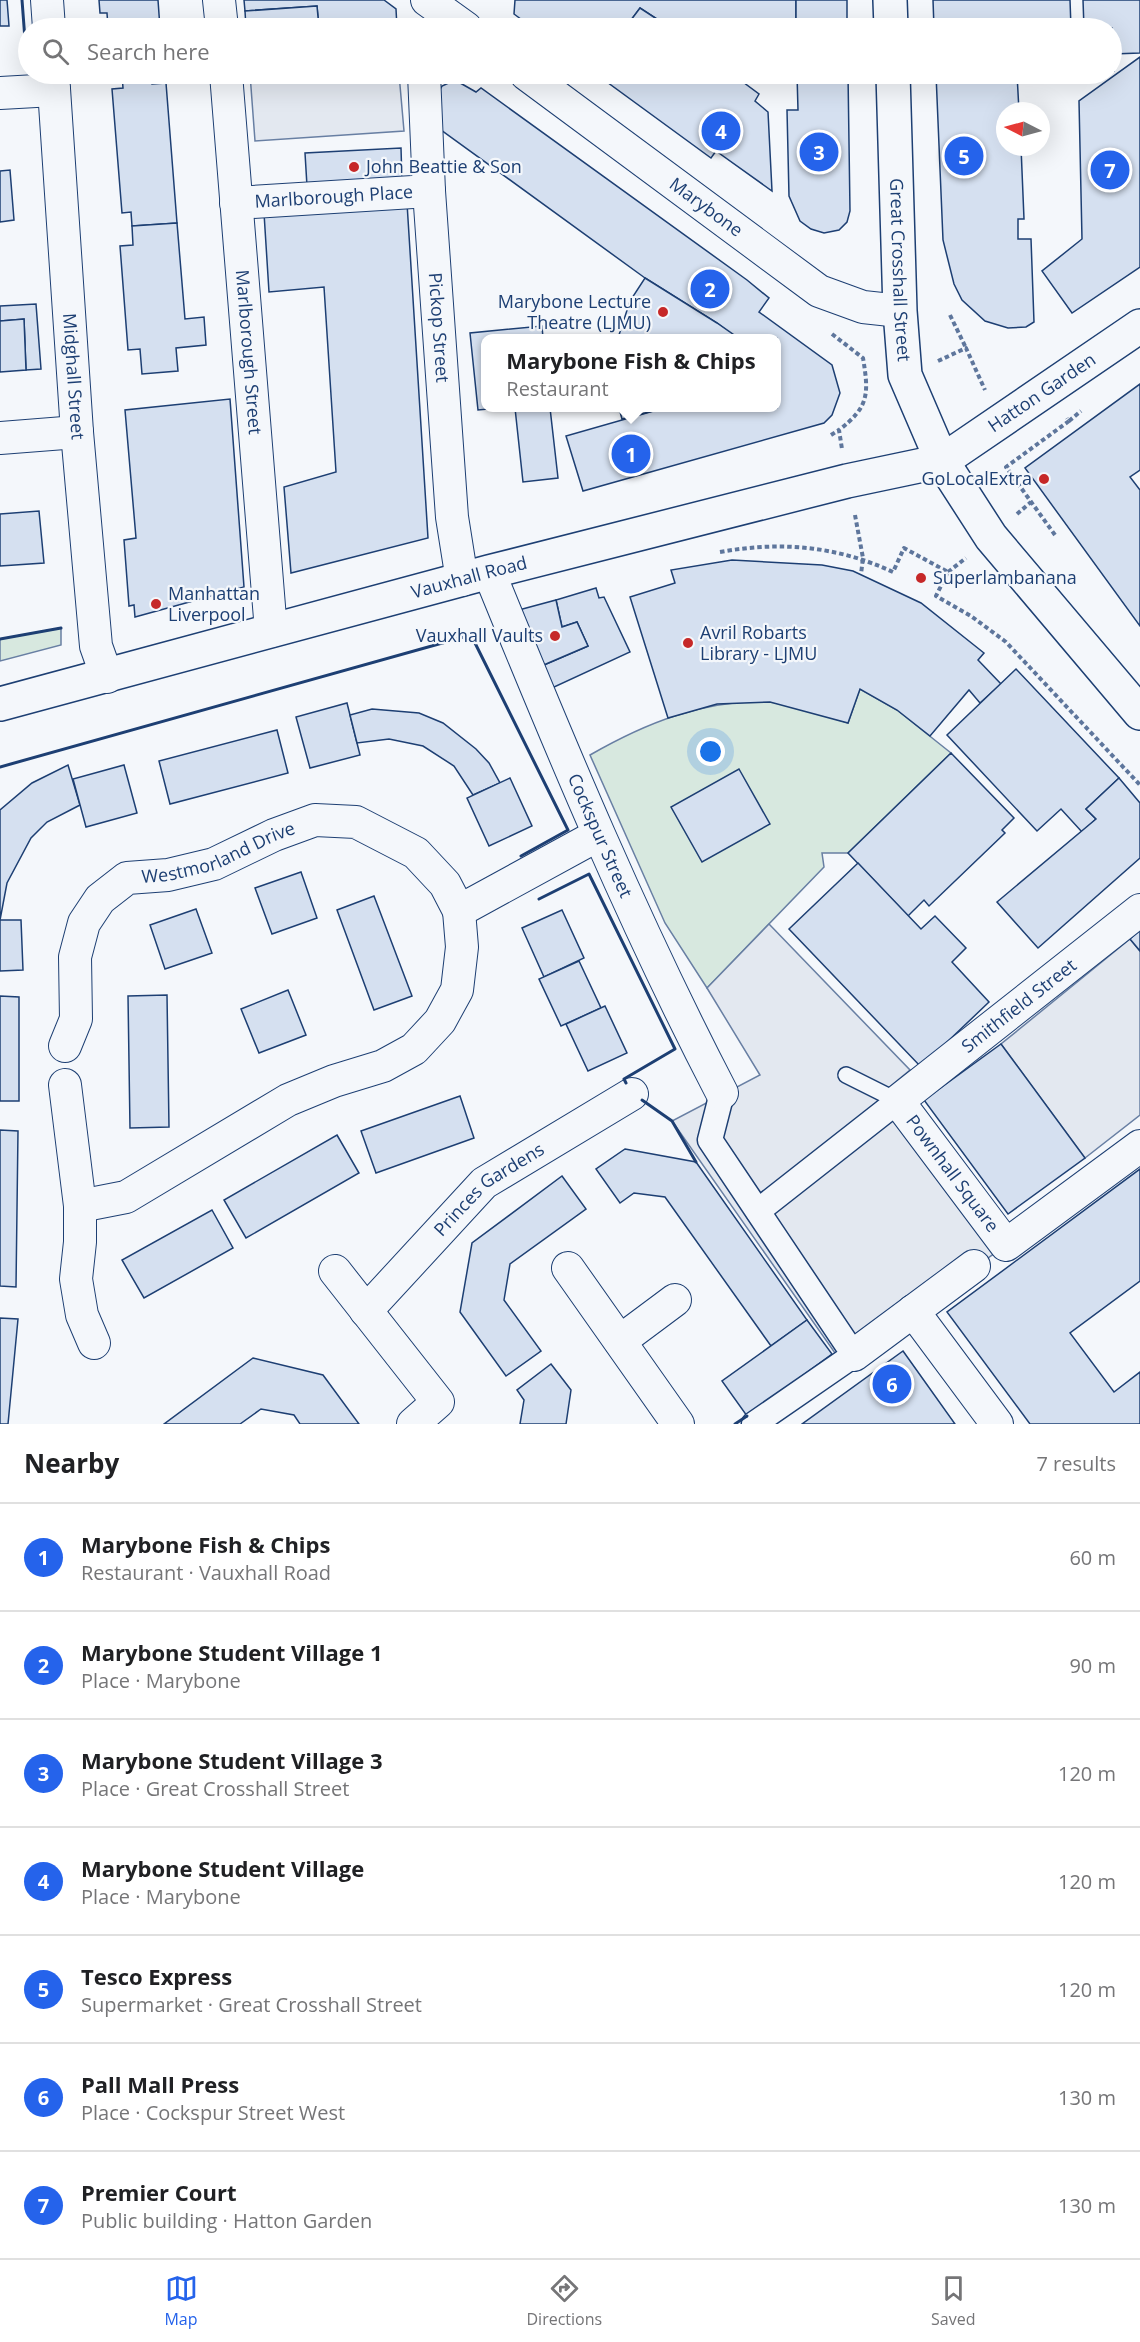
<!DOCTYPE html>
<html lang="en">
<head>
<meta charset="utf-8">
<style>
  :root { --surface:#fff; --page:#f6f6f6; --text:#202124; --muted:#757577; --line:#e0e0e0; --accent:#2563eb }
  body { margin:0; font-family:"Open Sans",sans-serif; background:var(--page); color:var(--text) }
  .compass { position:absolute; left:996px; top:102px; width:54px; height:54px; border-radius:50%; background:var(--surface); box-shadow:0 6px 24px #0002; rotate:276deg }
  .you { position:absolute; left:711px; top:752px; width:21px; height:21px; margin:-15px; border:4px solid #fff; border-radius:50%; background:#1a73e8; box-shadow:0 0 0 9px #1a73e833 }
  .badge { display:grid; place-items:center; width:39px; height:39px; border-radius:50%; background:var(--accent); color:#fff; font-size:20px; font-weight:700 }
  .pin { position:absolute; translate:-50% -50%; border:3px solid #fff; box-shadow:0 2px 6px #0006 }
  .popup { position:absolute; left:481px; top:334px; width:300px; height:78px; box-sizing:border-box; display:grid; place-content:center; border-radius:12px; background:var(--surface); filter:drop-shadow(0 2px 4px #0005); font-size:20px; white-space:nowrap; color:var(--muted) }
  .popup b { font-size:22px; color:var(--text) }
  .popup::after { content:''; position:absolute; left:50%; top:100%; margin-left:-12px; border:12px solid transparent; border-top-color:var(--surface) }
  .list { margin:0; padding:0; list-style:none }
  h2 { display:flex; justify-content:space-between; align-items:center; height:78px; margin:0; padding:0 24px; font-size:26px }
  h2 small { font-size:20px; font-weight:400; color:var(--muted) }
  .list li { display:grid; grid-template-columns:39px 1fr auto; gap:18px; align-items:center; box-sizing:border-box; height:108px; padding:0 24px; border-top:2px solid var(--line) }
  .list b { display:block; font-size:22px; white-space:nowrap }
  .list p { margin:0; font-size:20px; white-space:nowrap; color:var(--muted) }
  .list em { font-size:20px; font-style:normal; color:var(--muted) }
  .icon { flex:none; width:33px; height:33px; fill:none; stroke:currentColor; stroke-width:2; stroke-linecap:round; stroke-linejoin:round }
  .map { position:relative; flex:none; width:1140px; height:1424px; overflow:hidden }
  .search { position:absolute; background:var(--surface); box-shadow:0 6px 24px #0002; left:18px; right:18px; top:18px; height:66px; display:flex; align-items:center; gap:15px; box-sizing:border-box; padding:0 21px; border-radius:33px; color:var(--muted); font-size:22px }
  .sheet { height:834px; background:var(--surface) }
  nav { display:flex; justify-content:space-around; align-items:center; box-sizing:border-box; height:84px; border-top:2px solid var(--line); background:var(--surface); font-size:16px; color:var(--muted) }
  nav a { display:grid; justify-items:center; gap:3px }
  nav .on { color:var(--accent) }
  .map>svg:first-child { display:block }
</style>
</head>
<body>
<div class="map">
<svg width="1140" height="1424" viewBox="0 0 1140 1424">
  <rect width="100%" height="100%" fill="#f4f7fb"/>
  <g fill="#d7e8df" stroke="#687fa3" stroke-width="1.5">
    <path d="M61 628V645L0 661V639Z"/>
    <path d="M860 689 897 710 951 753 848 853H822L824 867 707 988 665 923 590 755C644 724 704 699 768 702 791 703 824 716 848 723Z"/>
  </g>
  <g fill="#e3e8f0" stroke="#687fa3" stroke-width="1.5">
    <path d="M250 74H399L404 131 255 141Z"/>
    <path d="M769 924 910 1070 882 1093 1006 1245 842 1363 672 1121 760 1075 707 988Z"/>
    <path d="M1130 939 1140 951V1115L1085 1158 1001 1044Z"/>
  </g>
  <g fill="#d5e0f0" stroke="#1d3f73" stroke-width="1.5">
    <path d="M0 0H7L9 26H0Z"/>
    <path d="M99 0H158L160 28H108L107 13H100Z"/>
    <path d="M244 0H384L396 9 397 28H319L317 6 245 11Z"/>
    <path d="M515 0H796V20L669 27 640 8 625 28H533L514 14Z"/>
    <path d="M796 0H847V28H786V20H796Z"/>
    <path d="M933 0H1070L1071 28H934Z"/>
    <path d="M1083 0H1140V53L1113 54 1114 72 1112 28H1084Z"/>
    <path d="M317 6 319 28H246L245 11Z"/>
    <path d="M640 8 669 27 671 28H625Z"/>
    <path d="M1140 57V267L1072 313 1042 271 1082 239 1079 101Z"/>
    <path d="M122 74H151L152 84 166 83 177 223 132 226 131 212 122 213 112 89 123 88Z"/>
    <path d="M596 74H732L759 94 755 101 768 112 772 191 716 151 711 158Z"/>
    <path d="M797 74H848L850 211 847 222 839 230 824 233 811 229 800 221 789 196 787 110H798Z"/>
    <path d="M936 74H1017L1019 111H1005V147H1021L1024 219H1018V239H1031L1034 322 1026 327 1008 328 985 321 962 300 954 284 943 240Z"/>
    <path d="M455 80 476 92 481 88 747 280 769 298 759 312 832 365 840 393 832 415 824 423 583 491 566 436 664 408H777V338H736L717 323 645 278 437 127 435 98 442 86Z"/>
    <path d="M401 148 402 181 307 186 305 153Z"/>
    <path d="M10 170 14 220 0 222V171Z"/>
    <path d="M407 203 428 538 291 573 284 487 336 472 324 287 269 292 264 213Z"/>
    <path d="M177 223 185 319 204 317 206 345 176 348 178 371 142 374 140 349 128 350 120 246 133 245 132 226Z"/>
    <path d="M645 278 717 323 737 337 618 338 630 301Z"/>
    <path d="M36 304 41 369 26 370 24 319 0 321V306Z"/>
    <path d="M24 319 26 370 0 372V321Z"/>
    <path d="M542 326 543 338H486V408H499L478 410 470 333Z"/>
    <path d="M1140 384V470L1130 477 1140 490V626L1025 468Z"/>
    <path d="M230 399 244 587 135 617 134 605 129 606 124 540 136 538 125 410Z"/>
    <path d="M515 408H550L558 478 523 482Z"/>
    <path d="M619 408H664L622 419Z"/>
    <path d="M39 511 44 563 0 566V514Z"/>
    <path d="M732 560 822 565 853 571 921 603 984 653 978 660 1001 684 980 703 969 690 930 736 897 710 860 689 848 723 770 702 717 704 668 718 630 597 675 583 671 570Z"/>
    <path d="M596 588 599 598 604 597 630 652 552 688 544 665 588 646 577 622 562 627 556 600Z"/>
    <path d="M556 600 562 627 577 622 588 646 539 667 515 611Z"/>
    <path d="M1016 669 1119 778 1086 809 1096 819 1082 832 1061 809 1037 831 947 735Z"/>
    <path d="M347 703 360 755 310 768 296 717Z"/>
    <path d="M372 709 419 713 443 723 476 749 489 763 500 783 473 795 454 766 423 746 389 739 357 743 350 715Z"/>
    <path d="M277 730 288 773 170 804 159 761Z"/>
    <path d="M951 753 1014 818 1002 830 1005 833 929 906 924 900 908 916 848 853Z"/>
    <path d="M68 765 80 805 47 822 31 838 7 883 0 920V810L32 783Z"/>
    <path d="M124 765 137 813 86 827 73 779Z"/>
    <path d="M739 769 770 824 702 862 671 807Z"/>
    <path d="M510 778 532 826 489 846 467 798Z"/>
    <path d="M1119 778 1140 803V858L1038 948 997 902 1096 819 1086 809Z"/>
    <path d="M858 863 921 929 935 916 966 948 952 962 989 1002 921 1067 789 929Z"/>
    <path d="M301 872 317 918 272 934 255 888Z"/>
    <path d="M374 896 412 996 374 1010 337 910Z"/>
    <path d="M196 909 212 953 165 969 150 925Z"/>
    <path d="M562 910 584 958 544 977 522 928Z"/>
    <path d="M0 920H21L23 970 0 971Z"/>
    <path d="M1140 930V951L1130 939Z"/>
    <path d="M579 961 601 1008 561 1026 539 979Z"/>
    <path d="M288 990 306 1035 259 1053 241 1009Z"/>
    <path d="M167 995 169 1127 130 1128 128 996Z"/>
    <path d="M0 996 19 997V1101H0Z"/>
    <path d="M605 1006 627 1053 588 1071 566 1024Z"/>
    <path d="M1001 1044 1085 1158 1008 1214 924 1100Z"/>
    <path d="M460 1096 474 1138 376 1173 361 1131Z"/>
    <path d="M0 1130 18 1131 16 1287 0 1286Z"/>
    <path d="M337 1135 359 1173 246 1238 224 1200Z"/>
    <path d="M625 1149 696 1162 807 1320 771 1346 665 1197 634 1193 620 1203 596 1169Z"/>
    <path d="M1140 1169V1281L1070 1333 1114 1392 1140 1372V1424H1030L947 1312Z"/>
    <path d="M562 1176 586 1209 510 1264 504 1300 541 1351 506 1376 460 1312 472 1243Z"/>
    <path d="M212 1210 233 1248 144 1298 122 1260Z"/>
    <path d="M0 1318 18 1319 8 1424H0Z"/>
    <path d="M807 1320 832 1354 747 1416 722 1381Z"/>
    <path d="M903 1351 955 1424H802Z"/>
    <path d="M253 1358 323 1375 359 1424H300L294 1415 261 1409 240 1424H164Z"/>
    <path d="M551 1364 571 1390 566 1424H520L524 1400 517 1390Z"/>
  </g>
  <g fill="none" stroke-linecap="round" stroke-linejoin="round">
    <defs>
      <path id="service" d="M846 1075 898 1101"/>
      <g id="pedestrian">
        <path d="M722 1093 710 1140 854 1355 754 1424"/>
        <path d="M758 1211 898 1101"/>
      </g>
      <g id="minor">
        <path d="M47 0 49 28"/>
        <path d="M219 0 222 28"/>
        <path d="M427 0 466 28"/>
        <path id="s1" d="M53 74 77 432 96 646 107 677"/>
        <path id="s2" d="M226 74 271 631"/>
        <path id="s3" d="M424 74 429 191 452 517 462 580"/>
        <path id="s4" d="M526 74 819 291 863 307 900 311"/>
        <path d="M0 93 54 90"/>
        <path id="s5" d="M236 203 429 191"/>
        <path d="M0 438 77 432"/>
        <path id="s6" d="M489 572C561 749 634 924 722 1093"/>
        <path id="s7" d="M1140 910 898 1101 1006 1245 1140 1146"/>
        <path id="s8" d="M65 1046 76 1019 75 957 84 923 100 899 127 878 168 875 214 864 274 835 315 820 356 822 416 853 445 884 459 911 598 835"/>
        <path d="M65 1085 80 1206V1242L76 1279 82 1315 94 1343"/>
        <path d="M80 1206 126 1197 288 1100 334 1081 383 1066 414 1049 440 1021 457 990 462 947 459 911"/>
        <path d="M568 1268 678 1424"/>
        <path d="M335 1271 438 1402 413 1424"/>
        <path id="s9" d="M366 1311 484 1183 632 1094"/>
        <path d="M913 1311 997 1424"/>
        <path d="M620 1341 675 1300"/>
        <path d="M854 1355 974 1266"/>
      </g>
      <g id="primary">
        <path d="M890 0 891 28"/>
        <path id="s10" d="M893 74 900 311 905 375 942 461 991 537 1140 713"/>
        <path id="s11" d="M0 704 489 572 847 481 942 461 1140 326"/>
      </g>
    </defs>
    <use href="#service" stroke="#1d3f73" stroke-width="18"/>
    <use href="#pedestrian" stroke="#1d3f73" stroke-width="27"/>
    <use href="#minor" stroke="#1d3f73" stroke-width="34"/>
    <use href="#primary" stroke="#1d3f73" stroke-width="36"/>
    <g stroke="#5e769c" stroke-width="4" stroke-dasharray="4.5 3" stroke-linecap="butt">
      <path d="M950 315 966 348"/>
      <path d="M832 334 863 358C869 394 869 407 839 430L842 449"/>
      <path d="M938 361 966 348 985 390"/>
      <path d="M1069 421 1081 411"/>
      <path d="M831 435 839 430"/>
      <path d="M1017 514 1031 502"/>
      <path d="M855 515 863 558 861 574"/>
      <path d="M1055 535 1006 467 1069 421 1067 418"/>
      <path d="M720 552C781 541 837 546 893 572L904 548 948 572 936 596 971 616 1006 642 1140 785"/>
      <path d="M948 572 966 558"/>
    </g>
    <use href="#service" stroke="#f4f7fb" stroke-width="15"/>
    <use href="#pedestrian" stroke="#f4f7fb" stroke-width="24"/>
    <use href="#minor" stroke="#f4f7fb" stroke-width="32"/>
    <use href="#primary" stroke="#f4f7fb" stroke-width="33"/>
    <g stroke="#1d3f73" stroke-width="3">
      <path d="M22 0 26 53"/>
      <path d="M0 639 61 628"/>
      <path d="M0 767 471 635 568 830 521 856"/>
      <path d="M539 899 589 874 675 1049 624 1079 626 1083"/>
      <path d="M642 1100 672 1121 696 1162"/>
      <path d="M735 1424 747 1416"/>
    </g>
  </g>
  <g fill="#c62828" stroke="#f4f7fb" stroke-width="2">
    <circle cx="354" cy="167" r="6"/>
    <circle cx="663" cy="312" r="6"/>
    <circle cx="1044" cy="479" r="6"/>
    <circle cx="921" cy="578" r="6"/>
    <circle cx="156" cy="604" r="6"/>
    <circle cx="555" cy="636" r="6"/>
    <circle cx="688" cy="643" r="6"/>
  </g>
  <g text-anchor="middle" stroke-width="4.5" stroke-linejoin="round" paint-order="stroke">
    <g font-size="18" fill="#1d3f73" stroke="#f4f7fb" text-anchor="start">
      <text x="366" y="173">John Beattie &amp; Son</text>
      <text x="651" y="308" text-anchor="end">Marybone Lecture<tspan x="651" dy="21">Theatre (LJMU)</tspan></text>
      <text x="1032" y="485" text-anchor="end">GoLocalExtra</text>
      <text x="933" y="584">Superlambanana</text>
      <text x="168" y="600">Manhattan<tspan x="168" dy="21">Liverpool</tspan></text>
      <text x="700" y="639">Avril Robarts<tspan x="700" dy="21">Library - LJMU</tspan></text>
      <text x="543" y="642" text-anchor="end">Vauxhall Vaults</text>
    </g>
    <g font-size="18" fill="#1d3f73" stroke="#f4f7fb">
      <text dy="6" stroke="none"><textPath href="#s5" startOffset="98">Marlborough Place</textPath></text>
      <text dy="6" stroke="none"><textPath href="#s4" startOffset="224">Marybone</textPath></text>
      <text dy="6" stroke="none"><textPath href="#s10" startOffset="196">Great Crosshall Street</textPath></text>
      <text dy="6" stroke="none"><textPath href="#s3" startOffset="254">Pickop Street</textPath></text>
      <text dy="6" stroke="none"><textPath href="#s2" startOffset="279">Marlborough Street</textPath></text>
      <text dy="6" stroke="none"><textPath href="#s1" startOffset="303">Midghall Street</textPath></text>
      <text dy="6" stroke="none"><textPath href="#s11" startOffset="1094">Hatton Garden</textPath></text>
      <text dy="6" stroke="none"><textPath href="#s11" startOffset="486">Vauxhall Road</textPath></text>
      <text dy="6" stroke="none"><textPath href="#s6" startOffset="286">Cockspur Street</textPath></text>
      <text dy="6" stroke="none"><textPath href="#s8" startOffset="285">Westmorland Drive</textPath></text>
      <text transform="translate(1019 1006) rotate(-38)" y="6">Smithfield Street</text>
      <text dy="6" stroke="none"><textPath href="#s7" startOffset="399">Pownhall Square</textPath></text>
      <text dy="6" stroke="none"><textPath href="#s9" startOffset="174">Princes Gardens</textPath></text>
    </g>
  </g>
</svg>
<svg class="compass" viewBox="-18 -18 36 36"><path d="M0-13l5 13h-10z" fill="#e53935"/><path d="M0 13l5-13h-10z" fill="#757577"/></svg>
<div class="you"></div>
<div class="pin badge" style="left:631px;top:454px">1</div>
<div class="popup"><b>Marybone Fish &amp; Chips</b>Restaurant</div>
<div class="pin badge" style="left:710px;top:289px">2</div>
<div class="pin badge" style="left:819px;top:152px">3</div>
<div class="pin badge" style="left:721px;top:131px">4</div>
<div class="pin badge" style="left:964px;top:156px">5</div>
<div class="pin badge" style="left:892px;top:1384px">6</div>
<div class="pin badge" style="left:1110px;top:170px">7</div>
<div class="search"><svg class="icon" aria-label="search" viewBox="0 0 24 24"><circle cx="10" cy="10" r="6"/><path d="M15 15l6 6"/></svg>Search here</div>
</div>
<section class="sheet">
<h2>Nearby<small>7 results</small></h2>
<ul class="list">
<li><span class="badge">1</span><div><b>Marybone Fish &amp; Chips</b><p>Restaurant · Vauxhall Road</p></div><em>60 m</em></li>
<li><span class="badge">2</span><div><b>Marybone Student Village 1</b><p>Place · Marybone</p></div><em>90 m</em></li>
<li><span class="badge">3</span><div><b>Marybone Student Village 3</b><p>Place · Great Crosshall Street</p></div><em>120 m</em></li>
<li><span class="badge">4</span><div><b>Marybone Student Village</b><p>Place · Marybone</p></div><em>120 m</em></li>
<li><span class="badge">5</span><div><b>Tesco Express</b><p>Supermarket · Great Crosshall Street</p></div><em>120 m</em></li>
<li><span class="badge">6</span><div><b>Pall Mall Press</b><p>Place · Cockspur Street West</p></div><em>130 m</em></li>
<li><span class="badge">7</span><div><b>Premier Court</b><p>Public building · Hatton Garden</p></div><em>130 m</em></li>
</ul>
</section>
<nav>
<a class="on"><svg class="icon" aria-label="map" viewBox="0 0 24 24"><path d="M3 6l6-2 6 2 6-2v14l-6 2-6-2-6 2zM9 4v14M15 6v14"/></svg>Map</a>
<a><svg class="icon" aria-label="directions" viewBox="0 0 24 24"><path d="M12 3l9 9-9 9-9-9zM9 14v-3h6M13 9l2 2-2 2"/></svg>Directions</a>
<a><svg class="icon" aria-label="saved" viewBox="0 0 24 24"><path d="M7 4h10v16l-5-4-5 4z"/></svg>Saved</a>
</nav>
</body>
</html>
